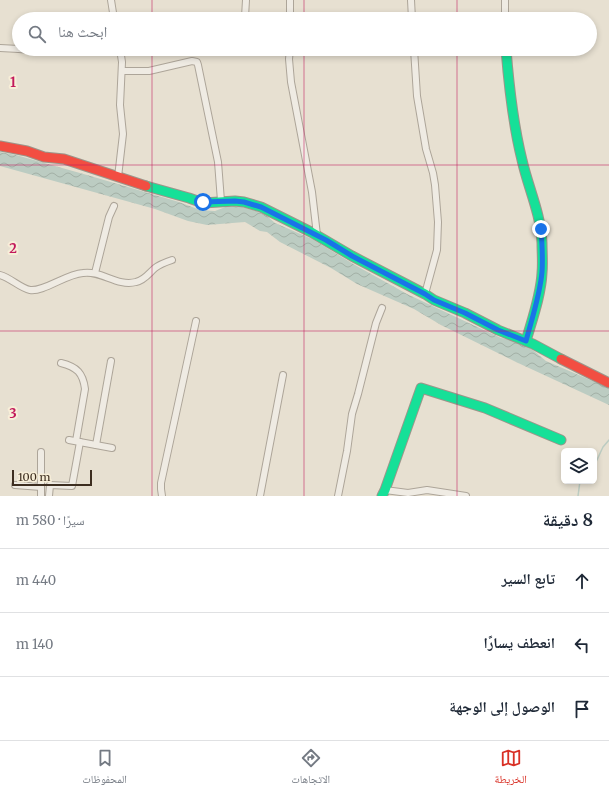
<!DOCTYPE html>
<html lang="ar">
<head>
<meta charset="utf-8">
<style>
  :root { --surface:#fff; --page:#f2f2f3; --text:#1f2937; --muted:#747a83; --line:#e0e1e3; --accent:#d93025 }
  body { margin:0; font-family:Merriweather,"Noto Naskh Arabic",serif; background:var(--page); color:var(--text); direction:rtl }
  .controls { position:absolute; right:12px; bottom:12px; display:grid; overflow:hidden; border-radius:6px; box-shadow:0 2px 6px #0003 }
  .controls button { width:36px; height:36px; display:grid; place-items:center; padding:0; border:0; border-bottom:1px solid var(--line); background:var(--surface); color:var(--text); font:20px sans-serif }
  .scale { position:absolute; left:12px; bottom:10px; width:80px; box-sizing:border-box; padding-left:4px; border:2px solid #3d2e20; border-top:0; font-size:11px; line-height:14px; white-space:nowrap; color:#3d2e20; -webkit-text-stroke:3px #f7eed8; paint-order:stroke }
  .stop { position:absolute; width:12px; height:12px; margin:-9px; border:3px solid #1a73e8; border-radius:50%; background:#fff }
  .stop.end { background:#1a73e8; border-color:#fff; box-shadow:0 1px 4px #0008 }
  .list { margin:0; padding:0; list-style:none }
  h2 { display:flex; justify-content:space-between; align-items:center; height:52px; margin:0; padding:0 16px; font-size:17px }
  h2 small { font-size:13px; font-weight:400; color:var(--muted) }
  .list li { display:grid; grid-template-columns:26px 1fr auto; gap:12px; align-items:center; box-sizing:border-box; height:64px; padding:0 16px; border-top:1px solid var(--line) }
  .list b { display:block; font-size:15px; white-space:nowrap }
  .list em { font-size:13px; font-style:normal; color:var(--muted) }
  .icon { flex:none; width:22px; height:22px; fill:none; stroke:currentColor; stroke-width:2; stroke-linecap:round; stroke-linejoin:round }
  .map { position:relative; flex:none; width:609px; height:496px; overflow:hidden; direction:ltr }
  .search { position:absolute; background:var(--surface); box-shadow:0 2px 6px #0003; left:12px; right:12px; top:12px; height:44px; display:flex; align-items:center; gap:10px; box-sizing:border-box; padding:0 14px; border-radius:22px; color:var(--muted); font-size:15px }
  .sheet { height:244px; background:var(--surface) }
  nav { display:flex; justify-content:space-around; align-items:center; box-sizing:border-box; height:56px; border-top:1px solid var(--line); background:var(--surface); font-size:11px; color:var(--muted) }
  nav a { display:grid; justify-items:center; gap:2px }
  nav .on { color:var(--accent) }
  .map>svg:first-child { display:block }
</style>
</head>
<body>
<div class="map">
<svg width="609" height="496" viewBox="0 0 609 496">
  <defs>
    <pattern id="water-waves" width="16" height="10" patternUnits="userSpaceOnUse"><rect width="16" height="10" fill="#bcccc2"/><path d="M0 5q4-4 8 0t8 0" fill="none" stroke="#a2b0a6"/></pattern>
  </defs>
  <rect width="100%" height="100%" fill="#e7e0d1"/>
  <path fill="url(#water-waves)" d="M0 152 16 155 87 175 179 202 200 210 215 211 228 206 242 207 256 211 267 216 275 223 312 239 355 265 407 294 441 310 501 338 519 341 534 351 546 361 609 388V405L516 362 441 325 414 309 357 284 331 268 280 242 267 232 260 231 245 222 207 225 188 221 155 209 0 166Z"/>
  <g fill="none" stroke-linecap="round" stroke-linejoin="round">
    <g stroke="#bcccc2" stroke-width="1.5">
      <path d="M594 463 596 462 603 447 609 440"/>
      <path d="M578 496 580 481"/>
    </g>
    <defs>
      <g id="street">
        <path d="M111 0 114 19"/>
        <path d="M411 0 412 19"/>
        <path d="M505 0V19"/>
        <path d="M245 17 246 0"/>
        <path d="M290 19V0"/>
        <path d="M0 48 19 49"/>
        <path d="M19 49C31 50 41 52 53 49"/>
        <path d="M290 49 289 59 291 82 312 192 317 235"/>
        <path d="M414 49 417 96 426 149 433 173 435 185 438 222 437 250 425 294"/>
        <path d="M122 71H149L192 61 197 62 198 65 218 162 221 201"/>
        <path d="M118 177 123 134 120 105 122 62 120 49"/>
        <path d="M95 273 109 217 114 206"/>
        <path d="M0 275C11 278 20 288 30 290 44 292 66 274 83 273 101 270 117 287 136 282 145 280 149 273 155 268 160 264 166 262 172 260"/>
        <path d="M61 363C77 367 83 373 85 389L76 441"/>
        <path d="M69 440 112 448"/>
        <path d="M96 445 111 361"/>
        <path d="M41 452V496"/>
        <path d="M15 485 41 487"/>
        <path d="M385 490 408 493 427 490 466 496"/>
        <path d="M49 496 50 485 72 486 80 442"/>
        <path d="M162 496 161 489V483L196 321"/>
        <path d="M260 496 283 375"/>
        <path d="M338 496 347 451 352 414 358 394 376 323 382 308"/>
      </g>
      <g id="fast">
        <path d="M506 49C509 87 513 124 522 160 528 187 541 214 542 243 542 253 543 263 542 273 541 295 532 320 526 341"/>
        <path d="M146 186 189 198 203 203 235 201 244 202 261 207 311 232 352 256 425 294 434 300 465 313 498 330 533 344 561 359"/>
        <path d="M382 496 385 490 421 388 485 408 561 440"/>
      </g>
      <g id="jam">
        <path d="M0 146 27 151 44 157 64 159 146 186"/>
        <path d="M561 359 609 383"/>
      </g>
    </defs>
    <use href="#street" stroke="#ada599" stroke-width="8"/>
    <use href="#fast" stroke="#9c958a" stroke-width="11"/>
    <use href="#jam" stroke="#9c958a" stroke-width="11"/>
    <use href="#street" stroke="#efebe3" stroke-width="6"/>
    <use href="#fast" stroke="#16e098" stroke-width="9"/>
    <use href="#jam" stroke="#f24e42" stroke-width="9"/>
  </g>
  <g fill="none" stroke-linecap="round" stroke-linejoin="round">
    <path stroke="#1a73e8" stroke-width="5" d="M203 202 235 201 244 202 261 207 326 240 352 256 425 294 434 300 465 313 498 330 526 341C532 318 540 295 542 272 543 258 542 243 541 229"/>
  </g>
  <path fill="none" stroke="#c2185b" stroke-width="1" stroke-opacity="0.55" d="M152 0V19M304 0V19M457 0V19M152 49V496M304 49V496M457 49V496M0 165H609M0 331H609"/>
  <g font-size="13" text-anchor="middle" font-weight="bold" fill="#c2185b" stroke="#f7eed8" stroke-width="4" stroke-linejoin="round" paint-order="stroke">
    <text x="13" y="87">1</text>
    <text x="13" y="253">2</text>
    <text x="13" y="418">3</text>
  </g>
</svg>
<div class="controls">
<button><svg class="icon" aria-label="layers" viewBox="0 0 24 24"><path d="M12 4l9 5-9 5-9-5zM3 14l9 5 9-5"/></svg></button>
</div>
<div class="scale">100 m</div>
<div class="stop" style="left:203px;top:202px"></div>
<div class="stop end" style="left:541px;top:229px"></div>
<div class="search"><svg class="icon" aria-label="search" viewBox="0 0 24 24"><circle cx="10" cy="10" r="6"/><path d="M15 15l6 6"/></svg>ابحث هنا</div>
</div>
<section class="sheet">
<h2>8 دقيقة<small>سيرًا · 580 m</small></h2>
<ul class="list">
<li><svg class="icon" aria-label="ahead" viewBox="0 0 24 24"><path d="M12 20V5M6 11l6-6 6 6"/></svg><div><b>تابع السير</b></div><em>440 m</em></li>
<li><svg class="icon" aria-label="left" viewBox="0 0 24 24"><path d="M17 20v-9H6M10 6l-5 5 5 5"/></svg><div><b>انعطف يسارًا</b></div><em>140 m</em></li>
<li><svg class="icon" aria-label="arrive" viewBox="0 0 24 24"><path d="M6 21V4h12l-3 4 3 4H6"/></svg><div><b>الوصول إلى الوجهة</b></div></li>
</ul>
</section>
<nav>
<a class="on"><svg class="icon" aria-label="map" viewBox="0 0 24 24"><path d="M3 6l6-2 6 2 6-2v14l-6 2-6-2-6 2zM9 4v14M15 6v14"/></svg>الخريطة</a>
<a><svg class="icon" aria-label="directions" viewBox="0 0 24 24"><path d="M12 3l9 9-9 9-9-9zM9 14v-3h6M13 9l2 2-2 2"/></svg>الاتجاهات</a>
<a><svg class="icon" aria-label="saved" viewBox="0 0 24 24"><path d="M7 4h10v16l-5-4-5 4z"/></svg>المحفوظات</a>
</nav>
</body>
</html>
